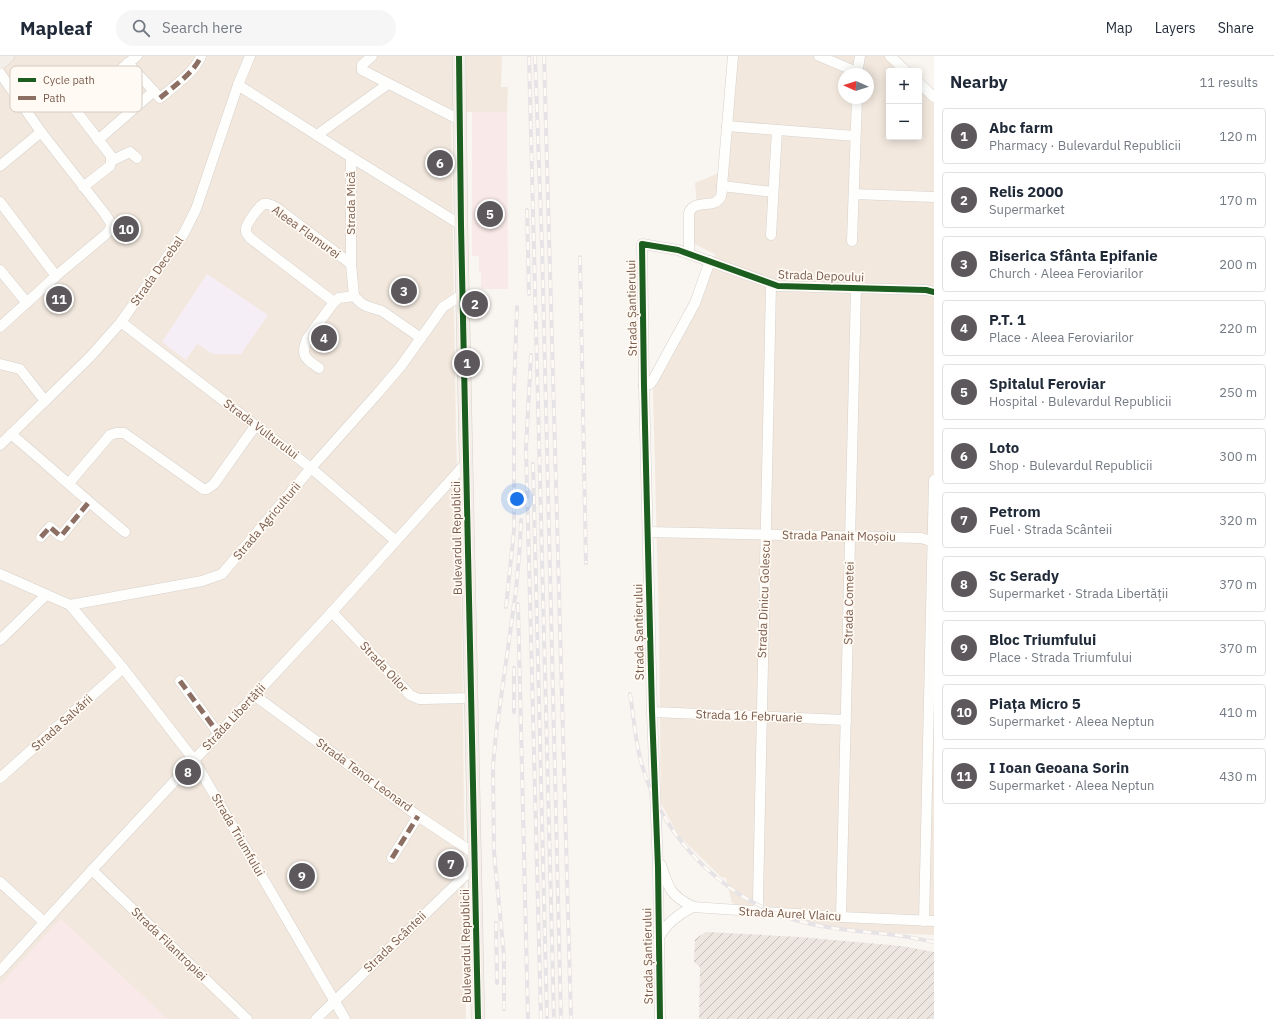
<!DOCTYPE html>
<html lang="en">
<head>
<meta charset="utf-8">
<style>
  :root { --surface:#fff; --page:#f6f6f7; --text:#1f2937; --muted:#747a83; --line:#e0e1e3; --accent:#5c585b }
  body { margin:0; font-family:"IBM Plex Sans",sans-serif; background:var(--page); color:var(--text) }
  .controls { position:absolute; right:12px; top:12px; display:grid; overflow:hidden; border-radius:4px; box-shadow:0 2px 10px #0003 }
  .controls button { width:36px; height:36px; display:grid; place-items:center; padding:0; border:0; border-bottom:1px solid var(--line); background:var(--surface); color:var(--text); font:20px sans-serif }
  .compass { position:absolute; left:838px; top:12px; width:36px; height:36px; border-radius:50%; background:var(--surface); box-shadow:0 2px 10px #0003; rotate:273deg }
  .you { position:absolute; left:517px; top:443px; width:14px; height:14px; margin:-10px; border:3px solid #fff; border-radius:50%; background:#1a73e8; box-shadow:0 0 0 6px #1a73e833 }
  .badge { display:grid; place-items:center; width:26px; height:26px; border-radius:50%; background:var(--accent); color:#fff; font-size:13px; font-weight:700 }
  .pin { position:absolute; translate:-50% -50%; border:2px solid #fff; box-shadow:0 1px 4px #0006 }
  .list { margin:0; padding:0; list-style:none }
  h2 { display:flex; justify-content:space-between; align-items:center; height:52px; margin:0; padding:0 16px; font-size:17px }
  h2 small { font-size:13px; font-weight:400; color:var(--muted) }
  .list li { display:grid; grid-template-columns:26px 1fr auto; gap:12px; align-items:center; box-sizing:border-box; height:56px; margin:0 8px 8px; padding:0 8px; border:1px solid var(--line); border-radius:4px }
  .list b { display:block; font-size:15px; white-space:nowrap }
  .list p { margin:0; font-size:13px; white-space:nowrap; color:var(--muted) }
  .list em { font-size:13px; font-style:normal; color:var(--muted) }
  .icon { flex:none; width:22px; height:22px; fill:none; stroke:currentColor; stroke-width:2; stroke-linecap:round; stroke-linejoin:round }
  .map { position:relative; flex:none; width:934px; height:963px; overflow:hidden }
  header { display:flex; align-items:center; gap:24px; box-sizing:border-box; height:56px; padding:0 20px; background:var(--surface); border-bottom:1px solid var(--line) }
  header strong { font-size:19px }
  nav { display:flex; gap:22px; margin-inline-start:auto; font-size:14px }
  .search { width:280px; height:36px; background:var(--page); display:flex; align-items:center; gap:10px; box-sizing:border-box; padding:0 14px; border-radius:22px; color:var(--muted); font-size:15px }
  main { display:flex }
  aside { flex:1; background:var(--surface) }
  .map>svg:first-child { display:block }
</style>
</head>
<body>
<header>
<strong>Mapleaf</strong>
<div class="search"><svg class="icon" aria-label="search" viewBox="0 0 24 24"><circle cx="10" cy="10" r="6"/><path d="M15 15l6 6"/></svg>Search here</div>
<nav><a>Map</a><a>Layers</a><a>Share</a></nav>
</header>
<main>
<div class="map">
<svg width="934" height="963" viewBox="0 0 934 963">
  <defs>
    <pattern id="industrial-furrows" width="10" height="10" patternUnits="userSpaceOnUse"><rect width="10" height="10" fill="#ede5e0"/><path d="M-1 1l2-2M0 10L10 0M9 11l2-2" fill="none" stroke="#c5bdb8"/></pattern>
  </defs>
  <rect width="100%" height="100%" fill="#f9f5f0"/>
  <g fill="#f2e8de" fill-rule="evenodd">
    <path d="M0 0H502L501 31H508L507 56H451L456 381 462 568 466 963H0Z"/>
    <path d="M728 0H898L913 15H889V81H919V21L934 36V879L845 875 732 847 726 822 721 821 678 779 661 747 659 572 653 334 672 298 710 217 715 198 692 187V154L697 151 695 127 719 117ZM844 18H868V42H844Z"/>
  </g>
  <path fill="url(#industrial-furrows)" d="M706 876 799 881 901 890 934 896V963H699L700 911 694 906 695 883Z"/>
  <path fill="#f6eef6" d="M207 218 268 259 241 298H213L197 288 186 304 162 286Z"/>
  <g fill="#fae9e9">
    <path d="M472 56H507L508 233H481V216H479V200H472Z"/>
    <path d="M60 863H61L168 963H0V929Z"/>
  </g>
  <g fill="none" stroke-linecap="round" stroke-linejoin="round">
    <defs>
      <g id="minor">
        <path d="M372 0 362 9V14L460 64"/>
        <path d="M819 0 857 16"/>
        <path d="M890 0 906 15"/>
        <path d="M128 7 160 42C174 30 194 17 201 0"/>
        <path d="M0 17 41 76 105 158 112 169 109 175 105 179 56 220 0 271"/>
        <path d="M857 18 860 0"/>
        <path d="M919 27 934 41"/>
        <path d="M238 29 351 101 461 169"/>
        <path d="M14 36 36 18 45 17 74 52 111 100V105L110 110 83 131"/>
        <path d="M74 52 137 0"/>
        <path d="M727 70 855 80"/>
        <path d="M317 79 388 28"/>
        <path d="M98 84 154 35"/>
        <path d="M351 101V208L354 240"/>
        <path d="M111 105 130 96 137 102"/>
        <path d="M0 110 41 76"/>
        <path d="M722 130 773 136"/>
        <path d="M854 138 934 141"/>
        <path d="M0 146 56 220"/>
        <path d="M771 179 777 74"/>
        <path d="M852 185 857 42"/>
        <path d="M689 197V157C694 142 716 154 721 140 722 137 722 133 722 130L733 0"/>
        <path d="M0 214 27 247"/>
        <path d="M334 246 250 182C248 179 245 177 246 173 246 168 259 150 264 148 269 147 273 150 277 152L351 208"/>
        <path d="M121 266 311 412 396 485"/>
        <path d="M0 308 20 313 45 345"/>
        <path d="M319 312C305 303 300 299 307 283L334 246 339 242 354 240 361 247 366 250 382 255 421 282"/>
        <path d="M644 330 650 328 653 324 695 247 710 205"/>
        <path d="M11 378C49 410 86 444 125 476"/>
        <path d="M0 389 90 301 121 266 184 177 196 153 238 29 250 0"/>
        <path d="M69 427 110 379 116 377H124L203 433H207L214 428 256 369"/>
        <path d="M648 476 921 482 934 486"/>
        <path d="M41 481 50 471 59 479 61 480 89 446"/>
        <path d="M0 518 70 549 202 525 222 518 311 412 378 337 401 310 443 251 463 238"/>
        <path d="M70 549 123 612 194 704 345 963"/>
        <path d="M332 556 410 639 419 643H424L471 642"/>
        <path d="M0 584 46 539"/>
        <path d="M180 625 218 677"/>
        <path d="M254 639 418 760 475 798"/>
        <path d="M652 656 846 664"/>
        <path d="M0 722 123 612"/>
        <path d="M392 802 418 760"/>
        <path d="M661 809C669 833 670 839 693 851"/>
        <path d="M92 814 247 963"/>
        <path d="M0 826 44 866"/>
        <path d="M759 856 758 843 771 229"/>
        <path d="M841 861 856 233"/>
        <path d="M924 865 934 424"/>
        <path d="M659 881C667 867 678 858 693 851L841 861 934 865"/>
        <path d="M0 915 92 814 332 556 467 406"/>
        <path d="M316 963 476 809"/>
        <path d="M660 963 658 811 652 656 644 330 642 188 678 194 778 230 926 234 934 236"/>
      </g>
      <g id="major">
        <path d="M459 0 461 169 478 963"/>
        <path d="M0 7 8 0"/>
      </g>
    </defs>
    <use href="#minor" stroke="#d7d1cb" stroke-width="11"/>
    <use href="#major" stroke="#dad1cc" stroke-width="14"/>
    <use href="#minor" stroke="#fefefd" stroke-width="10"/>
    <use href="#major" stroke="#f3eee8" stroke-width="13"/>
    <defs>
      <g id="rail">
        <path d="M535 0 542 190 561 963"/>
        <path d="M544 0 571 963"/>
        <path d="M529 1 554 963"/>
        <path d="M527 154 529 238"/>
        <path d="M580 201 586 507"/>
        <path d="M531 299 526 392 541 963"/>
        <path d="M533 408 547 963"/>
        <path d="M518 548 528 963"/>
        <path d="M506 551 514 475V333L517 251"/>
        <path d="M514 612V656"/>
        <path d="M630 638C634 661 635 686 642 709 664 787 732 851 811 868 836 874 861 875 886 878 902 879 918 883 934 886"/>
        <path d="M496 867 497 927"/>
        <path d="M504 953V900L494 796 493 710 496 678 516 534 520 489 521 464"/>
      </g>
    </defs>
    <use href="#rail" stroke="#e6e3e7" stroke-width="4"/>
    <use href="#rail" stroke="#fffaf3" stroke-width="2.5" stroke-dasharray="8" stroke-linecap="butt"/>
    <g stroke="#8d6e63" stroke-width="5" stroke-dasharray="10 5" stroke-linecap="butt">
      <path d="M160 42C174 30 194 17 201 0"/>
      <path d="M41 481 50 471 59 479 61 480 89 446"/>
      <path d="M180 625 218 677"/>
      <path d="M392 802 418 760"/>
    </g>
    <defs>
      <g id="cycleway">
        <path d="M459 0 461 169 478 963"/>
        <path d="M660 963 658 811 652 656 644 330 642 188 678 194 778 230 926 234 934 236"/>
      </g>
    </defs>
    <use href="#cycleway" stroke="#fffaf3" stroke-width="8"/>
    <use href="#cycleway" stroke="#1b5e20" stroke-width="6"/>
  </g>
  <g text-anchor="middle" stroke-width="3.5" stroke-linejoin="round" paint-order="stroke">
    <g font-size="12" fill="#7a5c4d" stroke="#fffaf3">
      <text transform="translate(351 147) rotate(-90)" y="4">Strada Mică</text>
      <text transform="translate(306 176) rotate(36)" y="4">Aleea Flamurei</text>
      <text transform="translate(157 215) rotate(-55)" y="4">Strada Decebal</text>
      <text transform="translate(821 220) rotate(2)" y="4">Strada Depoului</text>
      <text transform="translate(632 252) rotate(-91)" y="4">Strada Șantierului</text>
      <text transform="translate(261 373) rotate(37)" y="4">Strada Vulturului</text>
      <text transform="translate(267 465) rotate(-50)" y="4">Strada Agriculturii</text>
      <text transform="translate(839 480) rotate(1)" y="4">Strada Panait Moșoiu</text>
      <text transform="translate(457 482) rotate(-91)" y="4">Bulevardul Republicii</text>
      <text transform="translate(764 543) rotate(-88)" y="4">Strada Dinicu Golescu</text>
      <text transform="translate(849 547) rotate(-89)" y="4">Strada Cometei</text>
      <text transform="translate(639 576) rotate(-91)" y="4">Strada Șantierului</text>
      <text transform="translate(384 611) rotate(47)" y="4">Strada Oilor</text>
      <text transform="translate(749 660) rotate(2)" y="4">Strada 16 Februarie</text>
      <text transform="translate(234 661) rotate(-47)" y="4">Strada Libertății</text>
      <text transform="translate(62 667) rotate(-42)" y="4">Strada Salvării</text>
      <text transform="translate(364 719) rotate(36)" y="4">Strada Tenor Leonard</text>
      <text transform="translate(238 779) rotate(60)" y="4">Strada Triumfului</text>
      <text transform="translate(790 858) rotate(3)" y="4">Strada Aurel Vlaicu</text>
      <text transform="translate(395 886) rotate(-44)" y="4">Strada Scânteii</text>
      <text transform="translate(169 888) rotate(44)" y="4">Strada Filantropiei</text>
      <text transform="translate(466 890) rotate(-91)" y="4">Bulevardul Republicii</text>
      <text transform="translate(648 900) rotate(-91)" y="4">Strada Șantierului</text>
    </g>
  </g>
  <rect x="10" y="10" width="132" height="46" rx="6" fill="#fffaf3" stroke="#d7cbc1" stroke-width="1"/>
  <rect x="18" y="22" width="18" height="4" fill="#1b5e20"/>
  <rect x="18" y="40" width="18" height="4" fill="#8d6e63"/>
  <g font-size="11" fill="#7a5c4d">
    <text x="43" y="28">Cycle path</text>
    <text x="43" y="46">Path</text>
  </g>
</svg>
<div class="controls">
<button>+</button>
<button>−</button>
</div>
<svg class="compass" viewBox="-18 -18 36 36"><path d="M0-13l5 13h-10z" fill="#e53935"/><path d="M0 13l5-13h-10z" fill="#747a83"/></svg>
<div class="you"></div>
<div class="pin badge" style="left:467px;top:307px">1</div>
<div class="pin badge" style="left:475px;top:248px">2</div>
<div class="pin badge" style="left:404px;top:235px">3</div>
<div class="pin badge" style="left:324px;top:282px">4</div>
<div class="pin badge" style="left:490px;top:158px">5</div>
<div class="pin badge" style="left:440px;top:107px">6</div>
<div class="pin badge" style="left:451px;top:808px">7</div>
<div class="pin badge" style="left:188px;top:716px">8</div>
<div class="pin badge" style="left:302px;top:820px">9</div>
<div class="pin badge" style="left:126px;top:173px">10</div>
<div class="pin badge" style="left:59px;top:243px">11</div>
</div>
<aside>
<h2>Nearby<small>11 results</small></h2>
<ul class="list">
<li><span class="badge">1</span><div><b>Abc farm</b><p>Pharmacy · Bulevardul Republicii</p></div><em>120 m</em></li>
<li><span class="badge">2</span><div><b>Relis 2000</b><p>Supermarket</p></div><em>170 m</em></li>
<li><span class="badge">3</span><div><b>Biserica Sfânta Epifanie</b><p>Church · Aleea Feroviarilor</p></div><em>200 m</em></li>
<li><span class="badge">4</span><div><b>P.T. 1</b><p>Place · Aleea Feroviarilor</p></div><em>220 m</em></li>
<li><span class="badge">5</span><div><b>Spitalul Feroviar</b><p>Hospital · Bulevardul Republicii</p></div><em>250 m</em></li>
<li><span class="badge">6</span><div><b>Loto</b><p>Shop · Bulevardul Republicii</p></div><em>300 m</em></li>
<li><span class="badge">7</span><div><b>Petrom</b><p>Fuel · Strada Scânteii</p></div><em>320 m</em></li>
<li><span class="badge">8</span><div><b>Sc Serady</b><p>Supermarket · Strada Libertății</p></div><em>370 m</em></li>
<li><span class="badge">9</span><div><b>Bloc Triumfului</b><p>Place · Strada Triumfului</p></div><em>370 m</em></li>
<li><span class="badge">10</span><div><b>Piața Micro 5</b><p>Supermarket · Aleea Neptun</p></div><em>410 m</em></li>
<li><span class="badge">11</span><div><b>I Ioan Geoana Sorin</b><p>Supermarket · Aleea Neptun</p></div><em>430 m</em></li>
</ul>
</aside>
</main>
</body>
</html>
